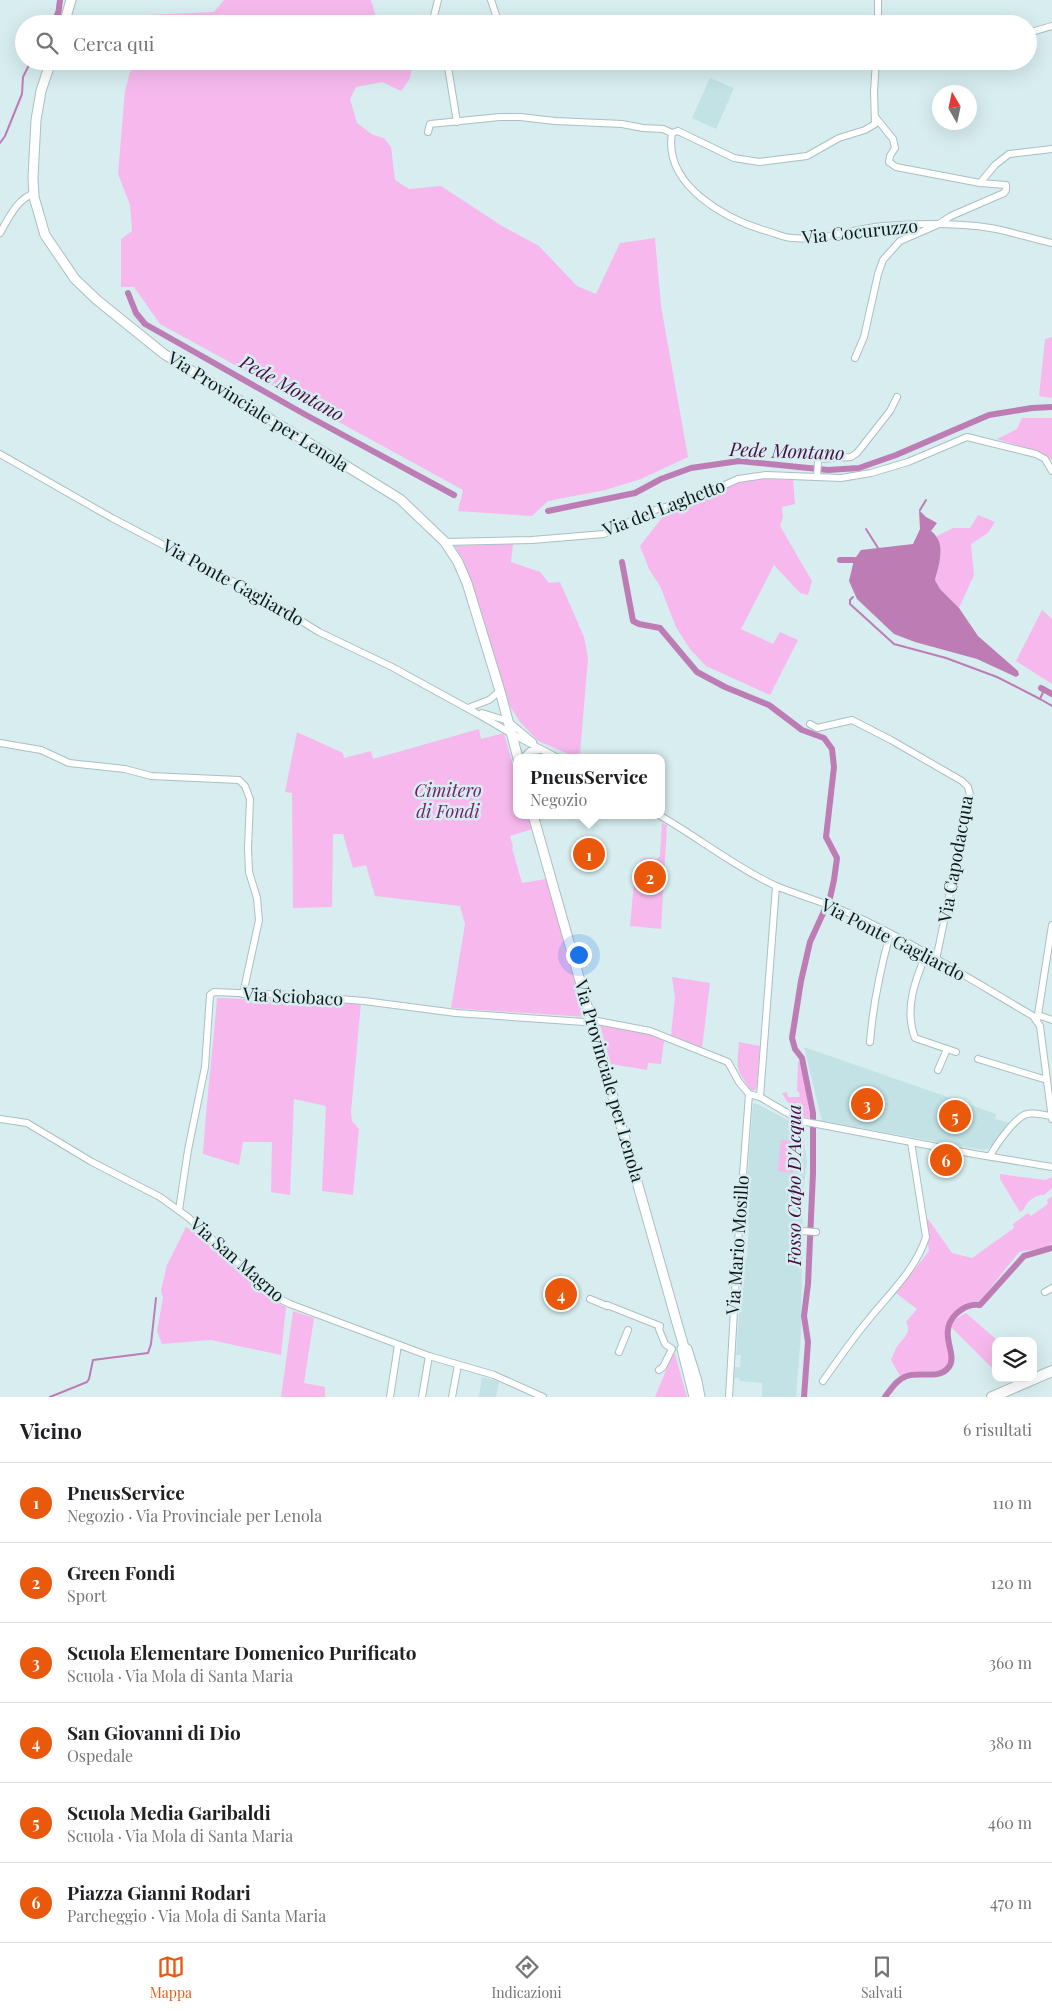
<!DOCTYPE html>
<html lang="it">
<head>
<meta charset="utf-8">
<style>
  :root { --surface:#fff; --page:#f2f2f2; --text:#202124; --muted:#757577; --line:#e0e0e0; --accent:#ea580c }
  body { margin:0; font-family:"Playfair Display",serif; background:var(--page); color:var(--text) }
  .controls { position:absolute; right:15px; bottom:15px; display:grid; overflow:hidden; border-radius:10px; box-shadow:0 5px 20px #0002 }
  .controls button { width:45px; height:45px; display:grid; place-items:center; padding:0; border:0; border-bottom:1px solid var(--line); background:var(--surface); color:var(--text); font:25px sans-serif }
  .compass { position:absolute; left:932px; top:85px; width:45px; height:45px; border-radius:50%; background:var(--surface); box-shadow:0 5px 20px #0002; rotate:351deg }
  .you { position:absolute; left:578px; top:954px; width:18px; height:18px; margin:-12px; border:4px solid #fff; border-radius:50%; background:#1a73e8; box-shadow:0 0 0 8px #1a73e833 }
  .badge { display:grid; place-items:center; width:32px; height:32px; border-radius:50%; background:var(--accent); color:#fff; font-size:16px; font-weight:700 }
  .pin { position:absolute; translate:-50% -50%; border:2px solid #fff; box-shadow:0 1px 5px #0006 }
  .popup { position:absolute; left:513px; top:754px; width:152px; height:65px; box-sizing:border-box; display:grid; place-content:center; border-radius:10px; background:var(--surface); filter:drop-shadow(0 1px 4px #0005); font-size:16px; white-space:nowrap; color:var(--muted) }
  .popup b { font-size:19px; color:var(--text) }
  .popup::after { content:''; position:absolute; left:50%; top:100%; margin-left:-10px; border:10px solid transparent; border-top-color:var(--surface) }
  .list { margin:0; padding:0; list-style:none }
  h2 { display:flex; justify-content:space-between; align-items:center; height:65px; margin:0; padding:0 20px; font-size:21px }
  h2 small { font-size:16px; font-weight:400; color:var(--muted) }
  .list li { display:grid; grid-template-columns:32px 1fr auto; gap:15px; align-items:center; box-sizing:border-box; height:80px; padding:0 20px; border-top:1px solid var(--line) }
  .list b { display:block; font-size:19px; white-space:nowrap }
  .list p { margin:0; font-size:16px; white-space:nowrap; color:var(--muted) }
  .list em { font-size:16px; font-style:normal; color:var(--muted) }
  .icon { flex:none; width:28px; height:28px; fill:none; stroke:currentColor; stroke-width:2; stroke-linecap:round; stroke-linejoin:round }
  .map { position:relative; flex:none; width:1052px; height:1397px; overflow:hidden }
  .search { position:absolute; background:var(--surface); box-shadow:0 5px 20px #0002; left:15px; right:15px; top:15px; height:55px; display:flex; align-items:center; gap:12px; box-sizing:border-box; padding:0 18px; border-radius:28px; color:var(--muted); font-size:19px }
  .sheet { height:545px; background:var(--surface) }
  nav { display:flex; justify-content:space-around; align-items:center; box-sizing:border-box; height:70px; border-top:1px solid var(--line); background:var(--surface); font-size:14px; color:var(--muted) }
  nav a { display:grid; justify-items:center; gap:2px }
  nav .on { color:var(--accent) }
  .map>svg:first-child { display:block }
</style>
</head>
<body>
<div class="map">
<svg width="1052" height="1397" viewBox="0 0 1052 1397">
  <rect width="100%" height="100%" fill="#d7edef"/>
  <g fill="#c2e2e5">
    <path d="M710 78 734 88 716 129 692 118Z"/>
    <path d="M804 1047 996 1114 995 1119 1010 1123 992 1147 983 1150 822 1121Z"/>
    <path d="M753 1104H757L801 1127 807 1161 803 1193 801 1333 796 1397H762V1383L740 1381 739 1378H734L735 1367H740L741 1355H736L743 1259 747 1258 749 1225H744Z"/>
    <path d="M482 1377 499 1382 496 1397H479Z"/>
  </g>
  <g fill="#f7b9ed">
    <path d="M224 0H371L378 24H142L145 15 214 12Z"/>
    <path d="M133 61H414L409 80 401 91 382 82 356 87 350 99 357 123 373 135 384 138 391 147 395 180 409 189 441 186 502 226 539 246 577 286 596 294 620 243 655 238 661 306 688 457 641 479 605 490 548 501 532 516 458 511 463 490 160 324 134 287H121V239L132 231 130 205 118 174 125 91Z"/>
    <path d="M1052 337V398L1039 396 1045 339Z"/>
    <path d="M1022 418H1052V460L1039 452 997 439 1017 429Z"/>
    <path d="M760 479 793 480 795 504 782 507 783 517 780 526 812 581 808 595 800 593 774 565 741 629 773 644 780 632 798 640 770 695 706 666 690 649 676 627 660 586 649 569 640 546 668 510 738 483Z"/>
    <path d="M978 515 995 522 988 533 971 544 974 575 959 608 940 589 935 580 941 555 937 536 953 528H970Z"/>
    <path d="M513 544 511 562 540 572 549 583 560 582 584 637 588 658 580 753 571 755 538 741 520 722 506 700 465 564 455 546Z"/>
    <path d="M1042 610 1052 619V684L1016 661Z"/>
    <path d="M479 729 481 739 504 733 516 776V815H528L533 829 510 836 513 847 512 848 522 883 546 879 587 1017 451 1008 465 924 460 906 375 896 366 865 353 868 343 834H333L332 907 293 908 292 793 285 792 297 732 343 753 344 758 371 751 373 759Z"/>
    <path d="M662 823 667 825 661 929 630 926 634 882 640 861 644 858 657 859 660 856Z"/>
    <path d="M672 977 710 983 702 1048 671 1035 675 997Z"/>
    <path d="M217 998 361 1003 351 1112 352 1121 359 1129 353 1195 322 1191 326 1106 294 1099 290 1195 271 1192 272 1142H243L239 1165 203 1154C206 1102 213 1050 217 998Z"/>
    <path d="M600 1025 649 1033 664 1041 661 1064 648 1063 647 1070 611 1064Z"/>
    <path d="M739 1042 760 1046 757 1083 756 1089 752 1091C735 1069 737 1069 739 1042Z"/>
    <path d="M798 1062H801L811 1118 799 1116V1113L787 1101 782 1093 787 1092 788 1097H800L799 1092 797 1091Z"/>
    <path d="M781 1140 796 1142 793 1173 778 1171Z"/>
    <path d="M1000 1174 1045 1180 1052 1177V1188L1044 1195C1035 1195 1027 1201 1024 1209L1020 1212 1000 1179Z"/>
    <path d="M1052 1196V1243L1047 1247 1019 1252 980 1301C965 1302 947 1314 946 1331 945 1340 949 1350 951 1359 941 1377 932 1369 916 1372 911 1372 905 1375 900 1376L891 1360C893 1356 894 1352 896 1348 902 1338 913 1334 906 1322L917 1309 896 1293 929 1251 924 1221 928 1219 952 1253 972 1258 1014 1228 1013 1224 1028 1213 1031 1216 1048 1204 1047 1200Z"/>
    <path d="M186 1227 210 1243 272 1300 286 1307 281 1355 211 1340 162 1344 157 1331 163 1298 161 1290 167 1265Z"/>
    <path d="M293 1311 314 1318 304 1383 325 1387V1397H281Z"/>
    <path d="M966 1313 998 1341H996V1372L951 1327 954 1320Z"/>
    <path d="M674 1351 687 1397H655Z"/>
  </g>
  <path fill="#be7cb5" d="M919 510 926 517 937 523 931 531C947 543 939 564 935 580L940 589 959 608 978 636 1018 671 1019 675 1016 677 977 659 915 642 894 634 857 599 849 581 854 560 861 550 913 544 920 529Z"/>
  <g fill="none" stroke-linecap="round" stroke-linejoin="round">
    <g stroke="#be7cb5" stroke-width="2">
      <path d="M50 24 60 5"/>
      <path d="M0 143 5 136 22 94 23 77 31 61"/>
      <path d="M920 510 926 500"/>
      <path d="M866 529 878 548"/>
      <path d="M853 597 850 600V604L894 644 946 658 997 677 1040 699"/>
      <path d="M1044 690 1040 699 1052 706"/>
      <path d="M50 1397 87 1382 89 1379 93 1360 148 1353 151 1344 156 1298"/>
    </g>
    <g stroke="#be7cb5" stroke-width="6">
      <path d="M57 24 60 0"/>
      <path d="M128 293 136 313 145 324 306 415 454 495"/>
      <path d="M548 511 635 493 661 479 691 468 739 461 828 470 859 468 896 455 989 415 1032 408 1052 407"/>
      <path d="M840 560H854"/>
      <path d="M622 562 633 621 639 624 660 628 697 672 725 687 769 705 802 730 824 738 832 749 834 767 826 837 837 858 834 880 830 898 810 942 801 981 792 1038 795 1049 802 1058 813 1113V1173L808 1284 804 1316 808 1342 804 1397"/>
      <path d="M1041 688 1052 694"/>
      <path d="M885 1397C891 1389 897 1379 907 1376 920 1371 938 1380 948 1368 960 1355 936 1334 956 1314 964 1307 970 1304 980 1305L1024 1256 1052 1248"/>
    </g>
    <defs>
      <g id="street">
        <path d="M491 0 499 24"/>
        <path d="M432 24 438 0"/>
        <path d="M878 24V0"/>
        <path d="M1028 33 1052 26"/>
        <path d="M447 61 457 122"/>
        <path d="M876 61 874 92 875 124 865 130 839 138 807 156 759 162 734 158 678 131 672 133C663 186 727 220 770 232 777 234 785 238 792 238 822 241 853 229 883 226 909 224 937 223 963 225 997 226 1020 236 1052 243"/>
        <path d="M428 132 430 124 500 117H520L555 121 622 124 643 128 663 129 672 133"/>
        <path d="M980 183 995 165 1009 154 1052 149"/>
        <path d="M0 233C7 221 18 197 34 194"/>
        <path d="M855 358 864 337 878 274 883 260 900 241 937 225 951 216 1004 193 1006 190V185L980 183 896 167 889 162 890 156 895 148 893 139 876 118"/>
        <path d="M0 454 112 518 266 599 319 632 392 667 476 713 512 734 558 758"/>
        <path d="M817 477 818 462 819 459 851 457 857 453 890 411 897 397"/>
        <path d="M445 542 532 540 604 534 655 510 698 497 738 479 766 475 841 478 871 473 908 462 967 437 1036 454 1045 459 1052 471"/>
        <path d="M468 708 489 700 500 691"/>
        <path d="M482 713 508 721 533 742"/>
        <path d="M810 724 817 728 852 720 891 740 962 781 968 787 970 795 936 960"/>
        <path d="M0 743 41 750 69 763 125 769 151 776 239 780 245 786 250 799 248 848 249 872 257 898 259 920 243 994"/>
        <path d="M523 758 530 751 541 750"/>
        <path d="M659 815C699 838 735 867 776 886 801 896 826 903 851 914 914 943 973 981 1033 1016L1040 1026 1052 1119"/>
        <path d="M926 954C915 981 904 1009 915 1038L956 1052"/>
        <path d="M1038 1015 1052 1020"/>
        <path d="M1037 1021 1052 925"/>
        <path d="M870 1042C873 1005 880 970 890 934"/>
        <path d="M978 1059 1047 1080"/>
        <path d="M938 1070 947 1049"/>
        <path d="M760 1097 776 886"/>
        <path d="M0 1119 27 1123 92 1162 160 1197 189 1218 274 1296 290 1304 429 1356 494 1375 543 1397"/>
        <path d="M990 1156C996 1145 1015 1117 1027 1114 1034 1112 1043 1115 1051 1116"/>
        <path d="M179 1210 188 1150 205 1067 210 995 214 992 290 995 364 1001 456 1013 584 1022 592 1020 650 1031 728 1062 739 1082 749 1094 760 1097 801 1121 974 1154 1052 1167"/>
        <path d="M802 1231 816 1232"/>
        <path d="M1045 1292 1052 1288"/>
        <path d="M590 1299 607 1306"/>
        <path d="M607 1305 660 1326 659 1329 665 1344 672 1349 663 1367 659 1370"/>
        <path d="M619 1352 628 1330"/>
        <path d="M823 1381C838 1360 853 1338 869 1319 890 1293 916 1269 926 1237L911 1142"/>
        <path d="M390 1397 398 1345"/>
        <path d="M422 1397 429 1356"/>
        <path d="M452 1397 458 1365"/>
        <path d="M729 1397 738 1242 749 1094"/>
      </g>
      <g id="secondary">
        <path d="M64 24 71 0"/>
        <path d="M51 61 41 91 36 120 33 178 34 197 45 235 75 279 97 300 164 354 400 499 445 542 458 562 467 583 500 691 518 758"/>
        <path d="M533 815 679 1330 684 1347 682 1349 694 1397"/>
        <path d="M687 1349 697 1381 700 1397"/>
      </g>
      <path id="primary" d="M992 1397 1052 1371"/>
    </defs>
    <use href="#street" stroke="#aabfc1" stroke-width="8"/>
    <use href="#secondary" stroke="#aabfc1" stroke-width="11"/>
    <use href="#primary" stroke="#aabfc1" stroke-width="12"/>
    <use href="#street" stroke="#fff" stroke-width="6"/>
    <use href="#secondary" stroke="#fff" stroke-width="9"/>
    <use href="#primary" stroke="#fff" stroke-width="10"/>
  </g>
  <g text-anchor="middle" stroke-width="5" stroke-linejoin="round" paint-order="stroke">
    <g font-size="18" fill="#101718" stroke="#d7edef">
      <text transform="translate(860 232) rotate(-6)" y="6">Via Cocuruzzo</text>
      <text transform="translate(258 412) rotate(32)" y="6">Via Provinciale per Lenola</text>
      <text transform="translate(664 508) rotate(-21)" y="6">Via del Laghetto</text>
      <text transform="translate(233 583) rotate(29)" y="6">Via Ponte Gagliardo</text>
      <text transform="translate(956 859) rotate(-80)" y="6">Via Capodacqua</text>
      <text transform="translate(893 940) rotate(27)" y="6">Via Ponte Gagliardo</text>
      <text transform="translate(293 997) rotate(3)" y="6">Via Sciobaco</text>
      <text transform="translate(609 1081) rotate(74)" y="6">Via Provinciale per Lenola</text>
      <text transform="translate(738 1245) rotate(-86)" y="6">Via Mario Mosillo</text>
      <text transform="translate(237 1260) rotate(41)" y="6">Via San Magno</text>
    </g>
    <g font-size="18" font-style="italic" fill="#702168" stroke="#d7edef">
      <text x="448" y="797">Cimitero<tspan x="448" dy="21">di Fondi</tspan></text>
    </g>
    <g font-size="19" font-style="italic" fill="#470b42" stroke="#d7edef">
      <text transform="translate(292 388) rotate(29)" y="7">Pede Montano</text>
      <text transform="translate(787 451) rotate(2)" y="7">Pede Montano</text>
      <text transform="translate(794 1185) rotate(-90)" y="7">Fosso Capo D'Acqua</text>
    </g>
  </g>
</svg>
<div class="controls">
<button><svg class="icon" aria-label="layers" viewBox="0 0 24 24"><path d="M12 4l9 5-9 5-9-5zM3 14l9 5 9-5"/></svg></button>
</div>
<svg class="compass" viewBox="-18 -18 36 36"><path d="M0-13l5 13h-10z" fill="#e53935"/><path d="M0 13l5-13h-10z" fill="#757577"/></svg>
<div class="you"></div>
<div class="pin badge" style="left:589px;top:854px">1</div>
<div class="popup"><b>PneusService</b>Negozio</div>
<div class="pin badge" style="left:650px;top:877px">2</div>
<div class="pin badge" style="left:867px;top:1104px">3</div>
<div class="pin badge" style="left:561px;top:1294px">4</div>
<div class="pin badge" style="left:955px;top:1116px">5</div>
<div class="pin badge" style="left:946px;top:1160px">6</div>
<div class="search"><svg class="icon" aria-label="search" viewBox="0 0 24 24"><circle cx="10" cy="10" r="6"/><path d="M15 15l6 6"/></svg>Cerca qui</div>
</div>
<section class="sheet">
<h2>Vicino<small>6 risultati</small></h2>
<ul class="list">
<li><span class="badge">1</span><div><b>PneusService</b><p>Negozio · Via Provinciale per Lenola</p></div><em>110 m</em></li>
<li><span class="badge">2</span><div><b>Green Fondi</b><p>Sport</p></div><em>120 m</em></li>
<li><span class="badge">3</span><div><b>Scuola Elementare Domenico Purificato</b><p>Scuola · Via Mola di Santa Maria</p></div><em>360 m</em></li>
<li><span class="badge">4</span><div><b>San Giovanni di Dio</b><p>Ospedale</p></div><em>380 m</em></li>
<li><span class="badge">5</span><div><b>Scuola Media Garibaldi</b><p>Scuola · Via Mola di Santa Maria</p></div><em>460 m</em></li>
<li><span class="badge">6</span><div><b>Piazza Gianni Rodari</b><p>Parcheggio · Via Mola di Santa Maria</p></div><em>470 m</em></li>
</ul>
</section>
<nav>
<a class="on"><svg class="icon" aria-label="map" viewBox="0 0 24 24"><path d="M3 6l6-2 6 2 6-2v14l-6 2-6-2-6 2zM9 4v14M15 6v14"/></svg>Mappa</a>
<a><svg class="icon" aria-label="directions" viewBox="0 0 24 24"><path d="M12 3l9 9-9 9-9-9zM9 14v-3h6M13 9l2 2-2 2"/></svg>Indicazioni</a>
<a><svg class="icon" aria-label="saved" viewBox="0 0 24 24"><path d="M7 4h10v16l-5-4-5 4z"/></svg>Salvati</a>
</nav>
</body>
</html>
